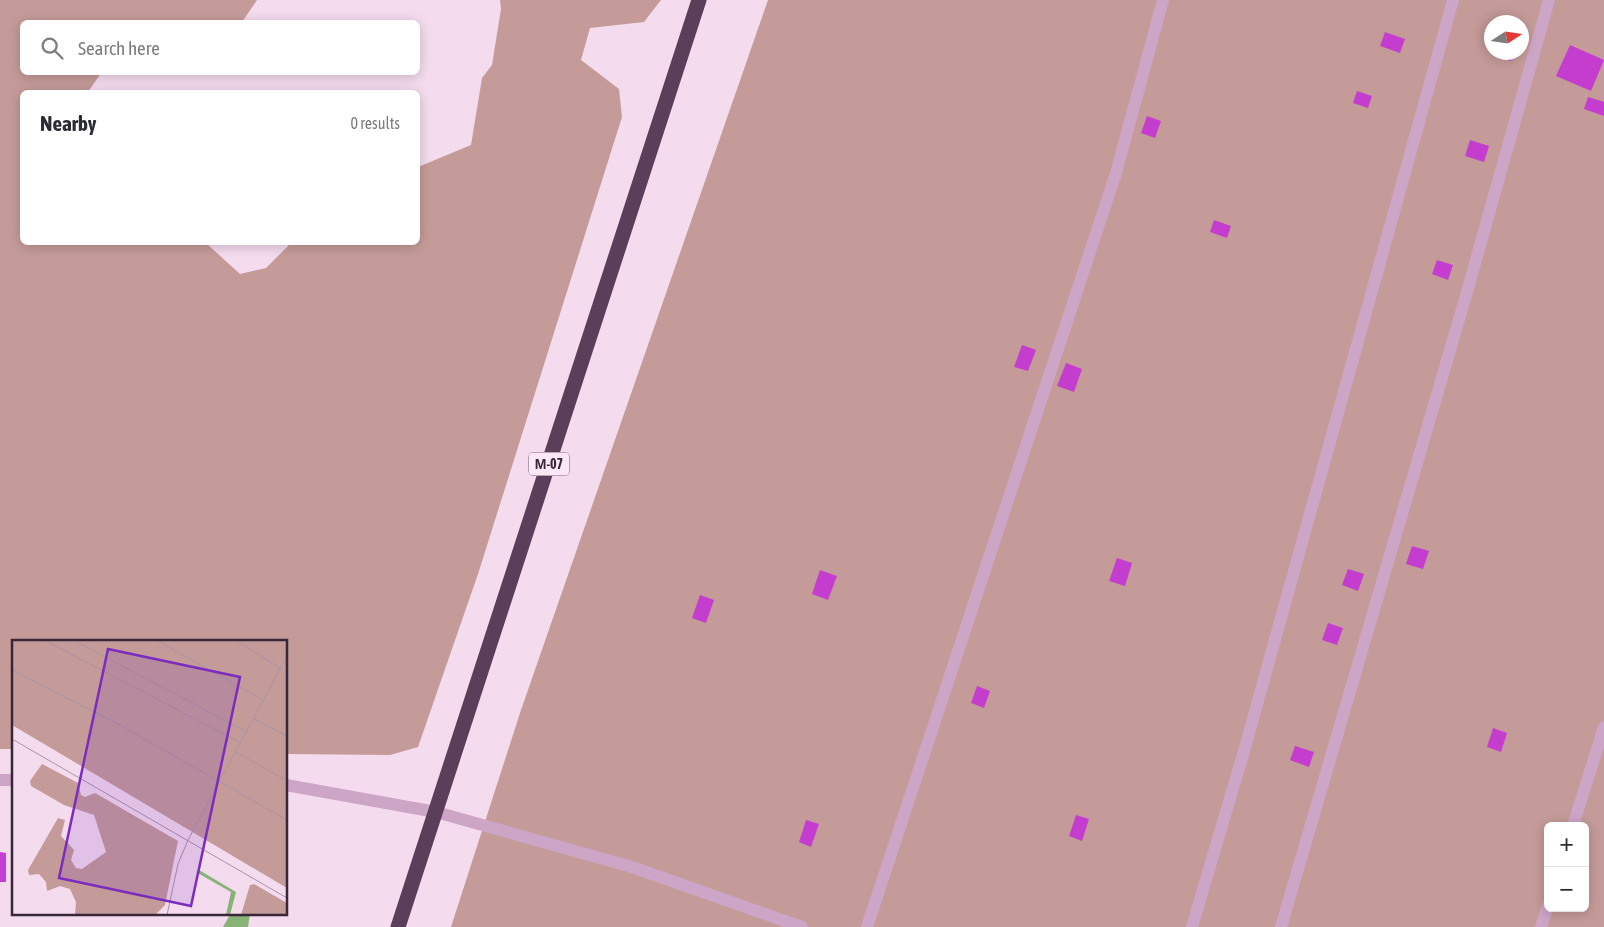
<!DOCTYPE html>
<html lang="en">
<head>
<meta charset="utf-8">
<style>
  :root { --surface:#fff; --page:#f2f2f3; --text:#2b2b33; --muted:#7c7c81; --line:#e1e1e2 }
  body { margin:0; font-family:"Asap Condensed",sans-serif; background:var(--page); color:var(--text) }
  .controls { position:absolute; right:15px; bottom:15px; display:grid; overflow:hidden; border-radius:8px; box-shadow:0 2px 12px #0003 }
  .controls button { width:45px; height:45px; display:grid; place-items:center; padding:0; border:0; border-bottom:1px solid var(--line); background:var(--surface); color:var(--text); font:25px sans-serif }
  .compass { position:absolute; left:1484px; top:15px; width:45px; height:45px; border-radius:50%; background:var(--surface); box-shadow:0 2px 12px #0003; rotate:78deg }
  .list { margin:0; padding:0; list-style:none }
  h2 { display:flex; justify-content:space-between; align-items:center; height:65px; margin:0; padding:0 20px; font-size:21px }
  h2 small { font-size:16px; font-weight:400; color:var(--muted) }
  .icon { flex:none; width:28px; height:28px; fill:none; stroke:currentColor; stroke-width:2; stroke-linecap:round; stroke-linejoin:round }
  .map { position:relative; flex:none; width:1604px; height:927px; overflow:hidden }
  .search { position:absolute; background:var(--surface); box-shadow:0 2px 12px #0003; left:20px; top:20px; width:400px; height:55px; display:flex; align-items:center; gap:12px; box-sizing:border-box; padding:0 18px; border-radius:8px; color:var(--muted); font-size:19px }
  .panel { position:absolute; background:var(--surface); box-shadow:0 2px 12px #0003; left:20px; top:90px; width:400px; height:155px; border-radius:8px }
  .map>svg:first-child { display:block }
</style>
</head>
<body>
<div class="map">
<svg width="1604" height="927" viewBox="0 0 1604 927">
  <rect width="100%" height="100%" fill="#f4dbee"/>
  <g fill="#c49b99" fill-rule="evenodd">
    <path d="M0 0H257L242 22H22V72L101 73 88 92H22V242L206 243 240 274 266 268 291 243 418 242V167L471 145 482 78 492 65 501 9 500 0H661L644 22 590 28 581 60 619 89 622 117 478 574 418 747 390 755 286 754V641H14V749H0Z"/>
    <path d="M768 0H1604V927H451L521 710ZM1492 22H1522V52H1492ZM1548 826H1585V908H1548Z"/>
  </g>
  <path fill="#87b377" d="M231 913H250L248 927H223Z"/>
  <g fill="#c53dcf">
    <path d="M1385 32 1405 39 1400 53 1380 46Z"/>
    <path d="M1570 45 1604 60 1591 91 1556 76Z"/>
    <path d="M1495 52H1514L1511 61 1494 55Z"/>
    <path d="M1357 91 1372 96 1368 108 1353 103Z"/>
    <path d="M1588 97 1604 102V116L1584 109Z"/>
    <path d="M1147 116 1161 121 1155 138 1141 133Z"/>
    <path d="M1470 140 1489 146 1484 162 1465 156Z"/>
    <path d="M1214 220 1231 226 1227 238 1210 232Z"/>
    <path d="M1437 260 1453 265 1448 280 1432 274Z"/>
    <path d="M1022 345 1036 350 1028 371 1014 367Z"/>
    <path d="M1066 363 1082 369 1074 392 1057 386Z"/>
    <path d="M1412 546 1429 551 1423 569 1406 564Z"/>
    <path d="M1117 558 1132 563 1125 586 1109 581Z"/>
    <path d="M1348 569 1364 574 1358 591 1342 585Z"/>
    <path d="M820 570 837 576 828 600 812 594Z"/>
    <path d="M700 595 714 600 706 623 692 618Z"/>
    <path d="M1328 623 1343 628 1337 645 1322 640Z"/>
    <path d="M977 686 990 691 984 708 971 703Z"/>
    <path d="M1493 728 1507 733 1501 752 1487 747Z"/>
    <path d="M1295 746 1314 752 1309 767 1290 760Z"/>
    <path d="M1076 815 1089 819 1082 841 1069 836Z"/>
    <path d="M806 820 819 824 811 847 799 842Z"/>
    <path d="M0 852 6 853V882H0Z"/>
  </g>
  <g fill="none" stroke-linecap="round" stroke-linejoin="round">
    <g stroke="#cda5c7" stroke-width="12">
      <path d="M0 780H14"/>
      <path d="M286 785 436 812 632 867 802 927"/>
      <path d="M1573 826 1604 727"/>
      <path d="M867 927 1116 173 1163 0"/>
      <path d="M1192 927 1244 751 1453 0"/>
      <path d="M1281 927 1465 299 1549 0"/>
      <path d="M1541 927 1548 906"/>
    </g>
    <path stroke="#5a3e5a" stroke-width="15" d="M398 927 699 0"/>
  </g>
  <g text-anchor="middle" stroke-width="5" stroke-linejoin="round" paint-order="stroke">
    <rect fill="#fbe7f6" stroke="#726171" stroke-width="1" x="529" y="452.5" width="40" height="23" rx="4"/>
    <g font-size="14" font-weight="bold" fill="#382738">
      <text x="549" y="469">М-07</text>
    </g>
  </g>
  <g transform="translate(12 640)">
    <rect width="275" height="275" fill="#f4dbee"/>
    <path d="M0 0H275V248L0 85ZM30 124 66 143 69 155 73 157 83 153 166 201 153 265 143 275H63L64 262 58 249 48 246 35 251 34 242 27 234 17 235 16 230 46 178 53 180 49 196 62 210 59 220 64 228 70 229 94 212 82 175 52 165 19 146 18 141ZM242 244 275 263V275H229L238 245Z" fill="#c49b99"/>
    <path d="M187 230 224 252 218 275H214L219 252 184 232Z" fill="#87b377"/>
    <path fill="none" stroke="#a993a5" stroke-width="1" d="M32 0 229 103M61 0 235 92M144 0 251 60M223 0 268 28M0 30 106 84 275 180M242 79 275 96M0 99 275 258M224 112 275 141M155 275 166 224 176 200 275 16"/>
    <path fill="#7b2cbf" fill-opacity="0.15" stroke="#7b2cbf" stroke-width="2.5" d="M96 9 228 37 179 266 47 238Z"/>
    <rect width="275" height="275" fill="none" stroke="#382738" stroke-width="2.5"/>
  </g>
</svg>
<div class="controls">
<button>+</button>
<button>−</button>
</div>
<svg class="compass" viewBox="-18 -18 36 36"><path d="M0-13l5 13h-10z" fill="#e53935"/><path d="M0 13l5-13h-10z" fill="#7c7c81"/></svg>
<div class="search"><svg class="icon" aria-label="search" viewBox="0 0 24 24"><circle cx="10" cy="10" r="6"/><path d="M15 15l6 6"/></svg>Search here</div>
<section class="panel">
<h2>Nearby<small>0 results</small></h2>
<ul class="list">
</ul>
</section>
</div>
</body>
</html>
